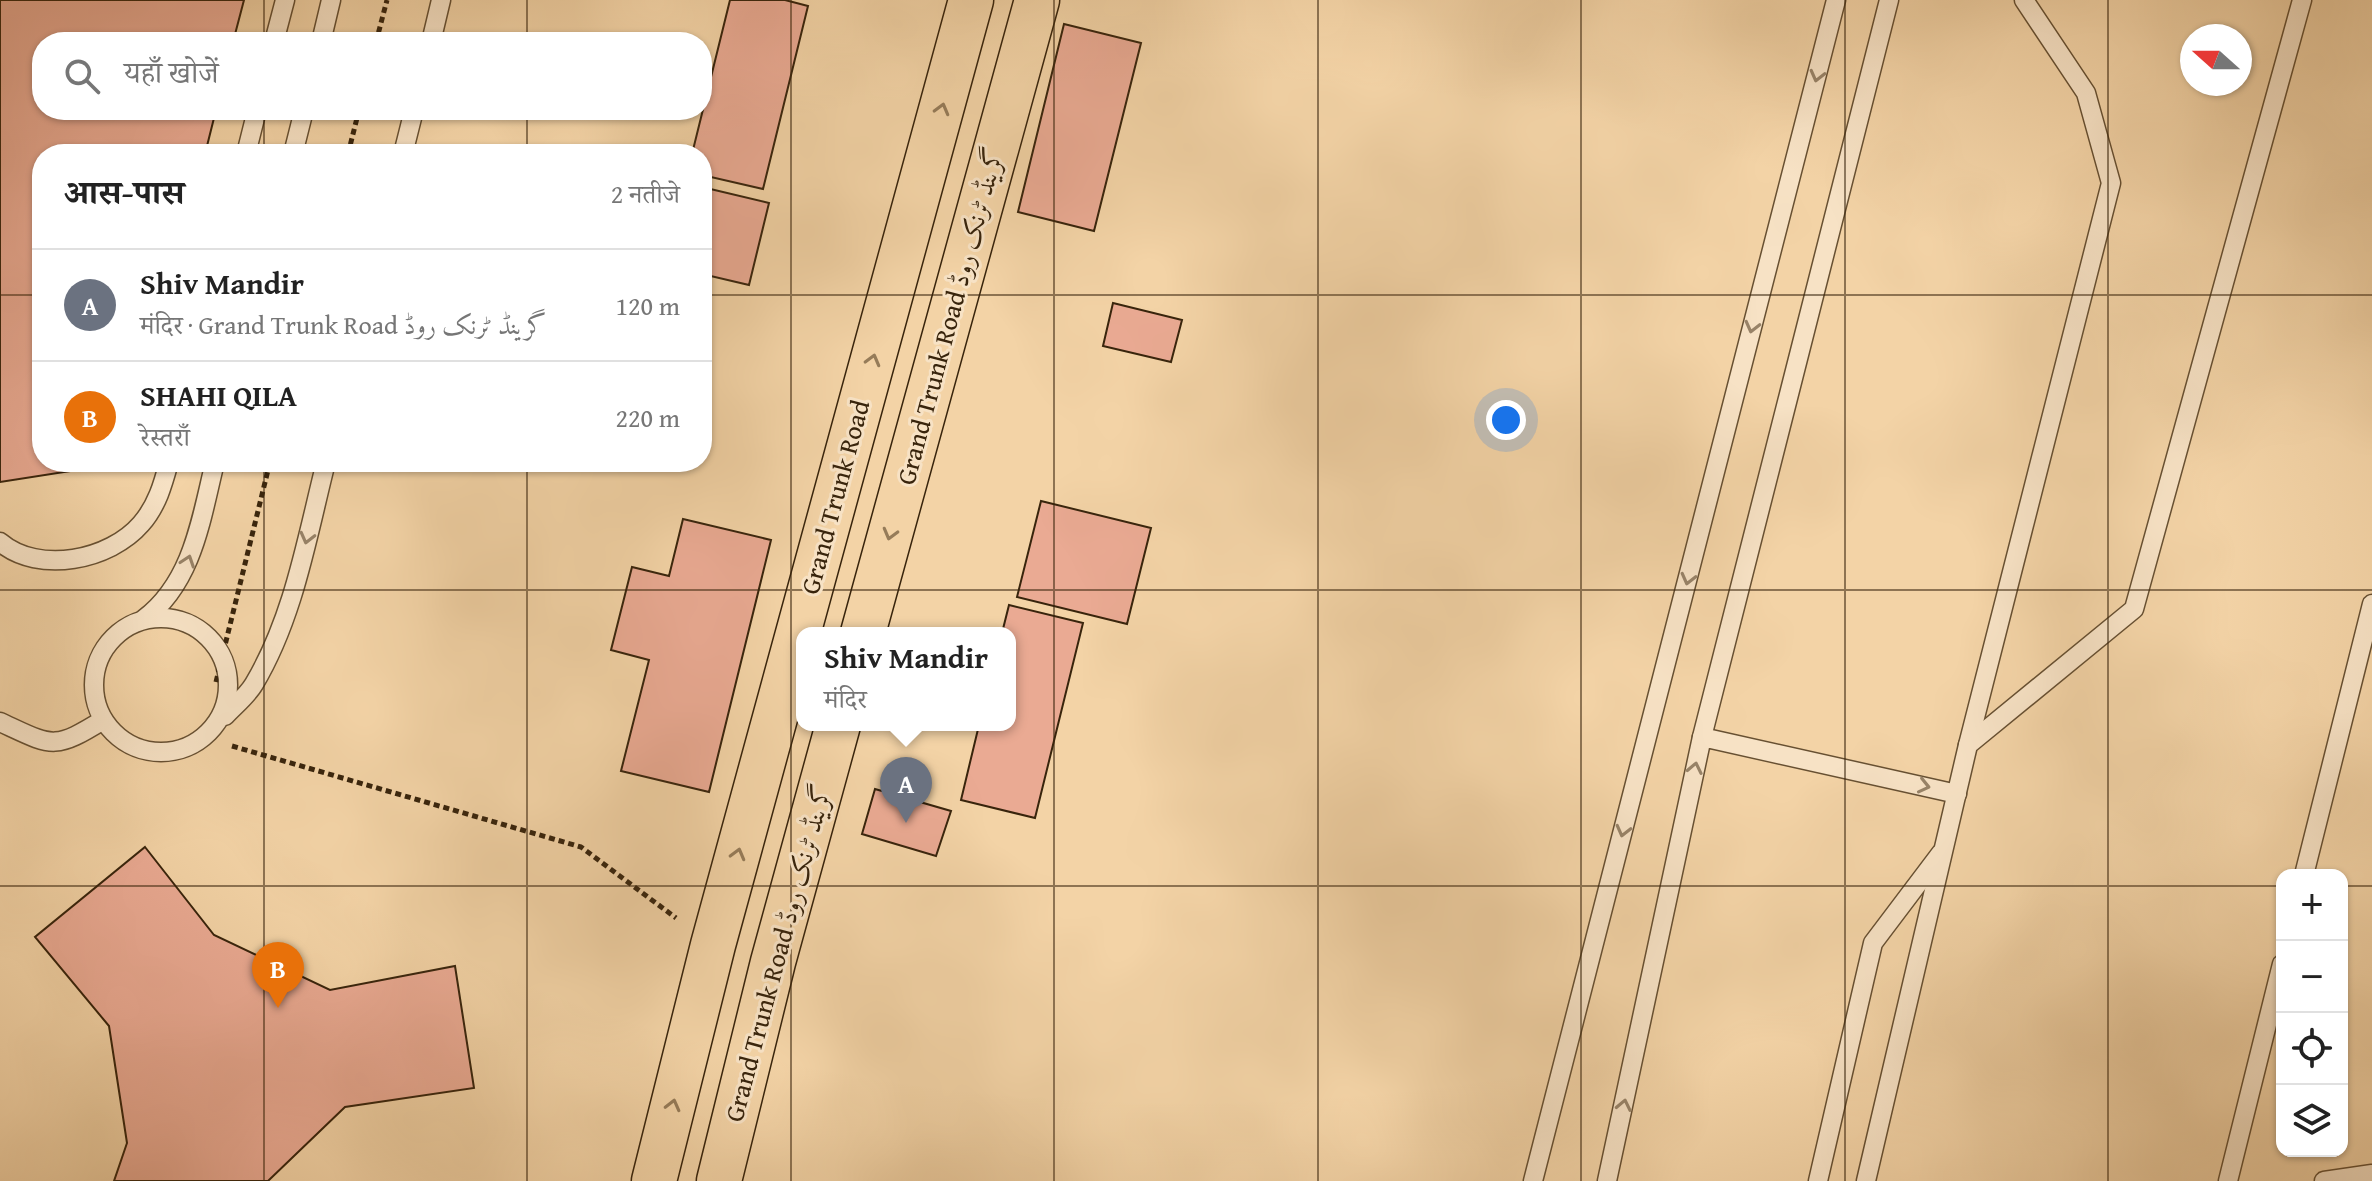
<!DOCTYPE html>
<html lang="hi">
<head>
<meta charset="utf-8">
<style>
  :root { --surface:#fff; --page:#f6f6f6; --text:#222; --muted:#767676; --line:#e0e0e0; --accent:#8f2418 }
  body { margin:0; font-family:"Gentium Book Plus",Amiri,"Noto Serif Devanagari",serif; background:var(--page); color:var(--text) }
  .controls { position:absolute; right:24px; bottom:24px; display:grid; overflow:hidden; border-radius:16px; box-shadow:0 2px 6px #0004 }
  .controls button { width:72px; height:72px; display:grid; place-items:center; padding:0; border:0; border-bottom:2px solid var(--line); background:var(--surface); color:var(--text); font:40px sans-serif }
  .compass { position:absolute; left:2180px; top:24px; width:72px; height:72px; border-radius:50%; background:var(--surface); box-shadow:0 2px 6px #0004; rotate:291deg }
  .you { position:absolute; left:1506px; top:420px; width:28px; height:28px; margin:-20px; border:6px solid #fff; border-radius:50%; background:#1a73e8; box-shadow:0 0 0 12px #1a73e833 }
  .badge { display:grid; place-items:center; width:52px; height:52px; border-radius:50%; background:var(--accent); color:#fff; font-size:26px; font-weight:700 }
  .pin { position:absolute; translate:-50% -66px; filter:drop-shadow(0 2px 4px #0008) }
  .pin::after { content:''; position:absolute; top:42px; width:28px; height:24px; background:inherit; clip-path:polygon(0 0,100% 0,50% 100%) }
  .popup { position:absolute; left:796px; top:627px; width:220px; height:104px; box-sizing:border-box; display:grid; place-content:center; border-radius:16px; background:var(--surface); filter:drop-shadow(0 2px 6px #0005); font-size:26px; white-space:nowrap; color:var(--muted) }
  .popup b { font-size:30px; color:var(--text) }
  .popup::after { content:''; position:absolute; left:50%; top:100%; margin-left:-16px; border:16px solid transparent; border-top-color:var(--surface) }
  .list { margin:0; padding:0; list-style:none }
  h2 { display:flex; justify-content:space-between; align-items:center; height:104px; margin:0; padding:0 32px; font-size:34px }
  h2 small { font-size:26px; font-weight:400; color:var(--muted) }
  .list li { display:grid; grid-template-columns:52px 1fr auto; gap:24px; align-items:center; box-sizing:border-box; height:112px; padding:0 32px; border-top:2px solid var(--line) }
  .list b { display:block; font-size:30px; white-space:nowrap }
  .list p { margin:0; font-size:26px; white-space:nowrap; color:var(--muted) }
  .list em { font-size:26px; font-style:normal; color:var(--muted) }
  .icon { flex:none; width:44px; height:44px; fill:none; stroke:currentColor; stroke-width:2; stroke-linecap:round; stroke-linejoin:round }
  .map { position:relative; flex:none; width:2372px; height:1181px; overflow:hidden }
  .search { position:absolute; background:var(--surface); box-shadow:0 2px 6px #0004; left:32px; top:32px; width:680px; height:88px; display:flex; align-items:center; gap:20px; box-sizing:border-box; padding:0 28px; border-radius:32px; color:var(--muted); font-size:30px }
  .panel { position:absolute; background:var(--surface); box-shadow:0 2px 6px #0004; left:32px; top:144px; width:680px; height:328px; border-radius:32px }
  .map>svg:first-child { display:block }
</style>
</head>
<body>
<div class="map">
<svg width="2372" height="1181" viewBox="0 0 2372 1181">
  <rect width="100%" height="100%" fill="#f3d3a6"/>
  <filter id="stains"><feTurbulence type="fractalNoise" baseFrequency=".0025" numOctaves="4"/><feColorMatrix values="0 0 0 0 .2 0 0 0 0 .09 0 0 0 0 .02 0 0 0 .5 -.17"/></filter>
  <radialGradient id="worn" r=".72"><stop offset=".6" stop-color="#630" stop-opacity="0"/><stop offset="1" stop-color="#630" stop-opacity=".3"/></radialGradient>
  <g fill="#eaaa93" stroke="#38240c" stroke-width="2">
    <path d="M0 0H244L233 42H42V110H216L205 154H42V462H128L0 482Z"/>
    <path d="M730 0H785L808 6 763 189 702 175V154H692Z"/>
    <path d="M1064 24 1141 43 1094 231 1018 212Z"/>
    <path d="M702 187 769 203 749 285 702 274Z"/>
    <path d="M1113 303 1182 320 1171 362 1103 346Z"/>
    <path d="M1041 501 1151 528 1127 624 1017 597Z"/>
    <path d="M683 519 771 540 709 792 621 771 649 660 611 650 632 567 669 576Z"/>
    <path d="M1009 605 1083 623 1035 818 961 800 979 725H1010V633H1002Z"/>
    <path d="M875 789 951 811 936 856 862 834Z"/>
    <path d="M145 847 214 935 330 990 455 966 474 1088 345 1107 268 1181H114L127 1143 109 1026 35 937Z"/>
  </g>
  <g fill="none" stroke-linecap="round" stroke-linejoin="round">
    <defs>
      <g id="service">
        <path d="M274 42 285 0"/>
        <path d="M321 42 331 0"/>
        <path d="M431 42 441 0"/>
        <path d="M246 154 257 110"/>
        <path d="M293 154 304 110"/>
        <path d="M403 154 414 110"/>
        <path d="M0 542C39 575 110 560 141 524 157 506 163 484 169 462"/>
        <circle cx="161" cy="685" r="67"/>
        <path d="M144 619C193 582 201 519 215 462"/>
        <path d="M225 716C234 706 247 696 254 684 294 617 307 537 326 462"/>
        <path d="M0 722C52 746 53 751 103 720"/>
        <path d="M1702 737 1889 0"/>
        <path d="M1968 745 2111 183 2086 93 2024 0"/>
        <path d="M2304 875 2372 604"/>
        <path d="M1533 1181 1836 0"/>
        <path d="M1607 1181 1702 737 1957 794"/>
        <path d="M1818 1181 1873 943 1941 853"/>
        <path d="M1866 1181 1968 745 2134 609 2302 0"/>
        <path d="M2228 1181 2282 964"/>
        <path d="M2324 1181 2372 1174"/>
      </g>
      <g id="trunk">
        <path d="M863 633 1037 0"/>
        <path d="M654 1181 713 945 971 0"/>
        <path d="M719 1181 773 962 838 725"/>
      </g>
    </defs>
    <use href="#service" stroke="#675032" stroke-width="21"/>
    <use href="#trunk" stroke="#38240c" stroke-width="47"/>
    <g stroke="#38240c" stroke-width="5" stroke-dasharray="6 4" stroke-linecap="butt">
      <path d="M376 42 387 0"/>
      <path d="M348 154 359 110"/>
      <path d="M216 682 270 462"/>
      <path d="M232 746 581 847 676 918"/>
    </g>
    <use href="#service" stroke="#f7e2c5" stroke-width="18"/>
    <use href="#trunk" stroke="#f3d3a6" stroke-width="44"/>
  </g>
  <defs><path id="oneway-chevron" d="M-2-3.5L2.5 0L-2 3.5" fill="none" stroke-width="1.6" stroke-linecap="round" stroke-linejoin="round" transform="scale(2)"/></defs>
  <g stroke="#988368">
    <use href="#oneway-chevron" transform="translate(1817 76) rotate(104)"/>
    <use href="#oneway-chevron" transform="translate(1752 327) rotate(104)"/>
    <use href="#oneway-chevron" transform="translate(307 538) rotate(104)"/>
    <use href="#oneway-chevron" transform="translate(188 561) rotate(-71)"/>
    <use href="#oneway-chevron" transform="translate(1688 579) rotate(104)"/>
    <use href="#oneway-chevron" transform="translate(1695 768) rotate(-78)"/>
    <use href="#oneway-chevron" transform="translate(1924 786) rotate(13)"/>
    <use href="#oneway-chevron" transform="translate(1623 831) rotate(104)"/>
    <use href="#oneway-chevron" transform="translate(1624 1105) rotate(-78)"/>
  </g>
  <g stroke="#967c59">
    <use href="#oneway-chevron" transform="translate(942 109) rotate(-75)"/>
    <use href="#oneway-chevron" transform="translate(873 360) rotate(-75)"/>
    <use href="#oneway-chevron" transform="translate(890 534) rotate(105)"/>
    <use href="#oneway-chevron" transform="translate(738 854) rotate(-75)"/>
    <use href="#oneway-chevron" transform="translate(673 1105) rotate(-76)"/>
  </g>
  <path fill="none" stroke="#38240c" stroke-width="2" stroke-opacity="0.55" d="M264 0V42M527 0V42M791 0V1181M1054 0V1181M1318 0V1181M1581 0V1181M1845 0V1181M2108 0V1181M264 110V154M527 110V154M0 295H42M702 295H2372M264 462V1181M527 462V1181M0 590H2372M0 886H2282M2342 886H2372"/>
  <g text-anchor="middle" stroke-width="6" stroke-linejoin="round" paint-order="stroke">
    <g font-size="26" fill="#38240c" stroke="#f7e2c5">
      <text transform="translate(950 316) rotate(-75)" y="9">Grand Trunk Road گرینڈ ٹرنک روڈ</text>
      <text transform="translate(835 497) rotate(-75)" y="9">Grand Trunk Road</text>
      <text transform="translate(778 953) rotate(-75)" y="9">Grand Trunk Road گرینڈ ٹرنک روڈ</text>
    </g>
  </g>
  <rect width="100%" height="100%" filter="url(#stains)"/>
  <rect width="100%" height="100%" fill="url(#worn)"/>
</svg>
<div class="controls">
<button>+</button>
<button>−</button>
<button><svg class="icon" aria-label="locate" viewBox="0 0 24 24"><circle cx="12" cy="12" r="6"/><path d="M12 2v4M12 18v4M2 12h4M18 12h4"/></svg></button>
<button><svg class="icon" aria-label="layers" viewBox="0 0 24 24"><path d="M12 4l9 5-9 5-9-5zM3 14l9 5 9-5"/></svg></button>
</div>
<svg class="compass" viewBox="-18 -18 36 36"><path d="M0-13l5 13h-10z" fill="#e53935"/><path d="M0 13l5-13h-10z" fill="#767676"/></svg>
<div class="you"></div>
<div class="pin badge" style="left:906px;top:823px;background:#6b7280">A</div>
<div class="popup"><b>Shiv Mandir</b>मंदिर</div>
<div class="pin badge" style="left:278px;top:1008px;background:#e8710a">B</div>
<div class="search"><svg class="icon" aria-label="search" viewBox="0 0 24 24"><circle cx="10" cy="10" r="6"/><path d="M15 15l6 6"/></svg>यहाँ खोजें</div>
<section class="panel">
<h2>आस-पास<small>2 नतीजे</small></h2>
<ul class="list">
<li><span class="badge" style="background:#6b7280">A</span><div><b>Shiv Mandir</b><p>मंदिर · Grand Trunk Road گرینڈ ٹرنک روڈ</p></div><em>120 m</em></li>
<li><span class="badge" style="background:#e8710a">B</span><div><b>SHAHI QILA</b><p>रेस्तराँ</p></div><em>220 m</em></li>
</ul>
</section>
</div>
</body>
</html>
